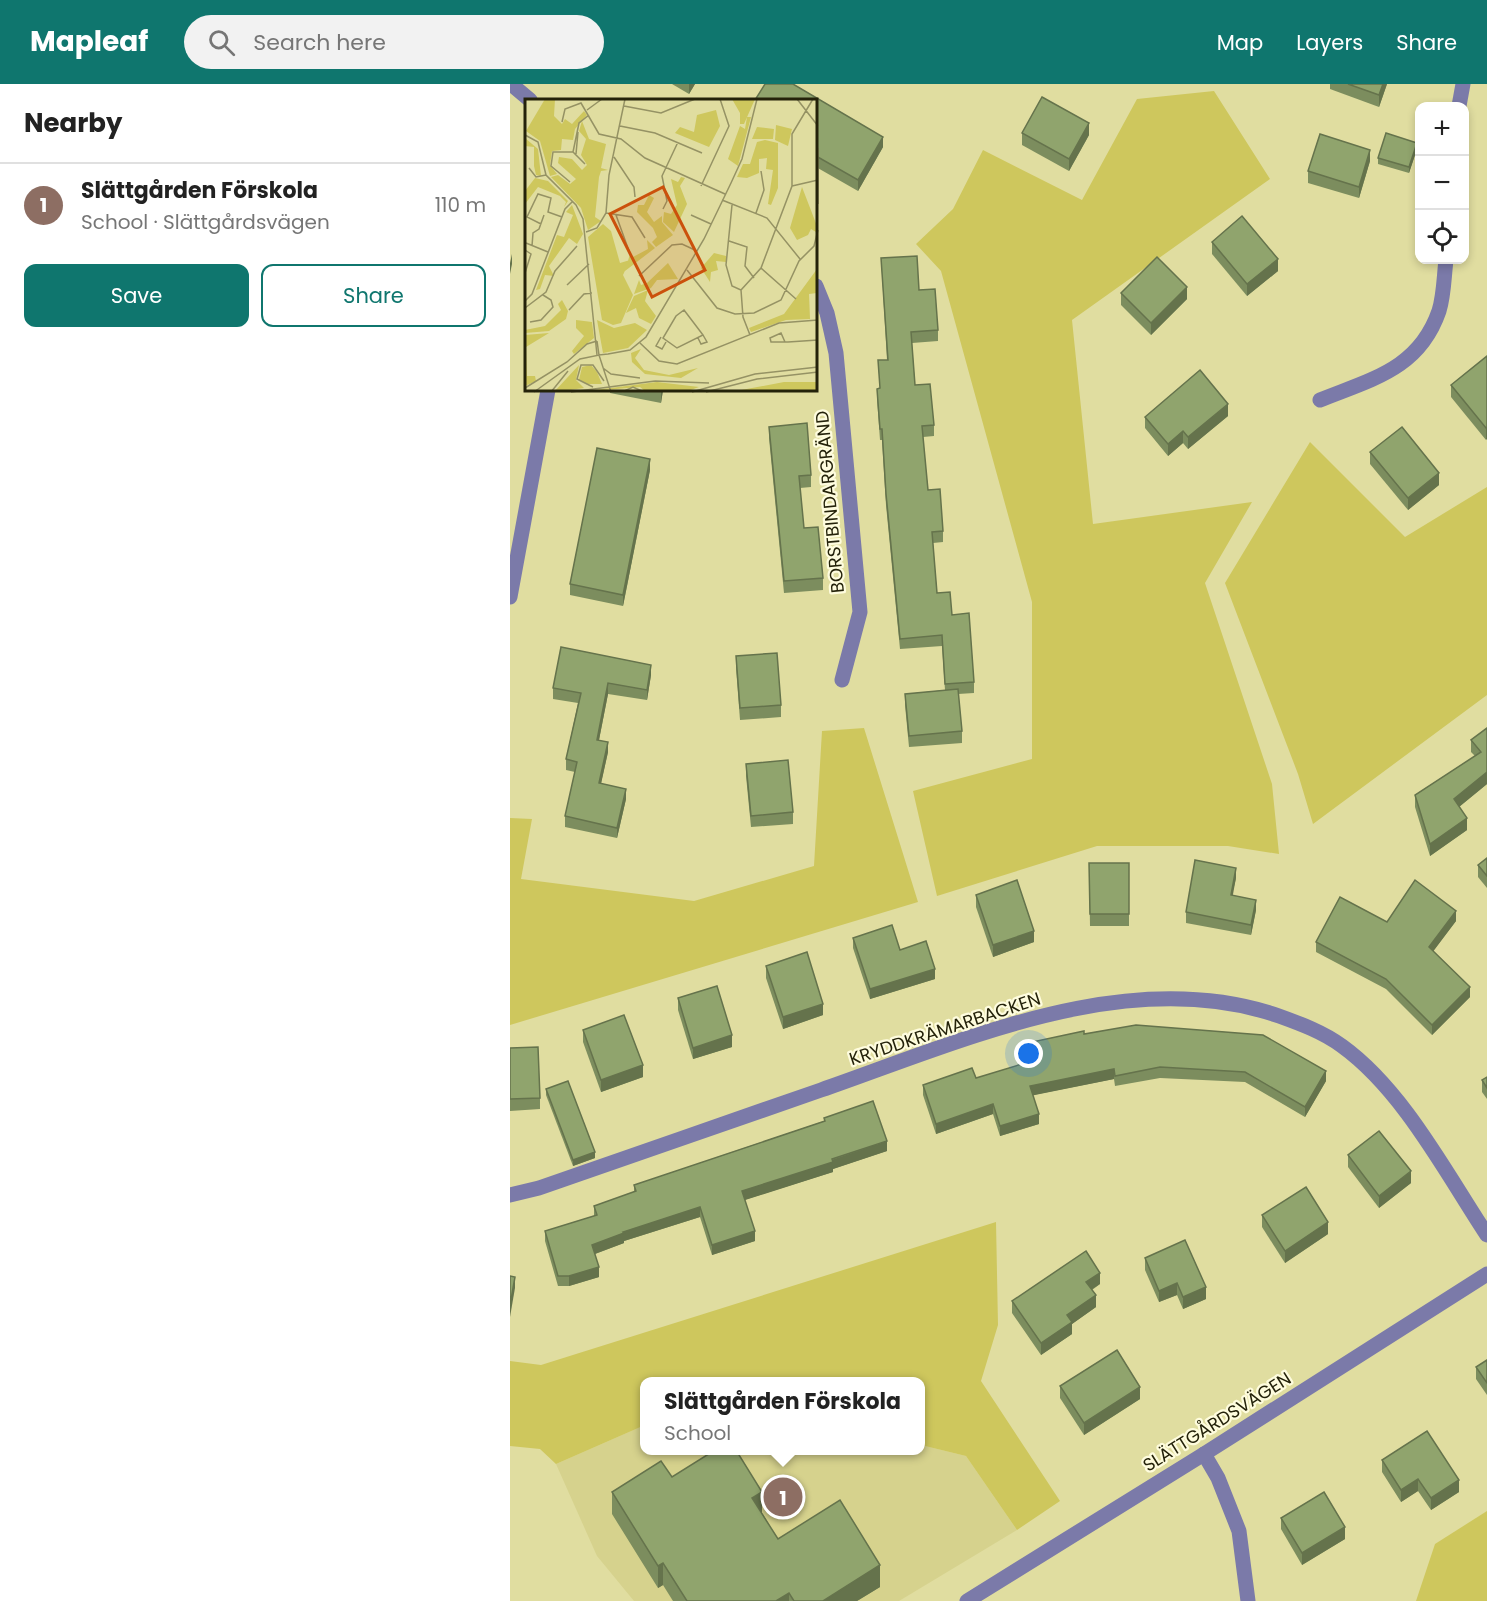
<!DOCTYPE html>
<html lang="en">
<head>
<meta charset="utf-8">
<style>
  :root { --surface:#fff; --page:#f2f2f2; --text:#222; --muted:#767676; --line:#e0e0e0; --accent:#0f766e }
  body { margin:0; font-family:Poppins,sans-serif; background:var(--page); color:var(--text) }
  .controls { position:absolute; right:18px; top:18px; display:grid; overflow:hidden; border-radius:12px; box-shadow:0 3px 9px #0003 }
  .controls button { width:54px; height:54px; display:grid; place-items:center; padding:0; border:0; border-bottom:2px solid var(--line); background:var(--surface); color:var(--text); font:30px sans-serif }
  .you { position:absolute; left:519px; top:970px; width:21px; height:21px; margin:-15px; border:4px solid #fff; border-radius:50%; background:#1a73e8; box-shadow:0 0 0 9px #1a73e833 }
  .badge { display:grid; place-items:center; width:39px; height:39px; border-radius:50%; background:var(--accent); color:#fff; font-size:20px; font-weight:700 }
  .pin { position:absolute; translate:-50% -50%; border:3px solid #fff; box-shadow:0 2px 6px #0006 }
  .popup { position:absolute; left:130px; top:1293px; width:285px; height:78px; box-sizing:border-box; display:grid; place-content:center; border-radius:12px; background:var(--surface); filter:drop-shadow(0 2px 4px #0005); font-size:20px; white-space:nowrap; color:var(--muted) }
  .popup b { font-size:22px; color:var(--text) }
  .popup::after { content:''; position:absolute; left:50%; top:100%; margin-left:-12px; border:12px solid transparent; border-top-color:var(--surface) }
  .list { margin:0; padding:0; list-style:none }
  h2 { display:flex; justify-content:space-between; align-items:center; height:78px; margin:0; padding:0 24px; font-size:26px }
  h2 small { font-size:20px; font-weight:400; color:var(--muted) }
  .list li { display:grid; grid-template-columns:39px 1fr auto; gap:18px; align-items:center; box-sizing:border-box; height:84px; padding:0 24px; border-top:2px solid var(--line) }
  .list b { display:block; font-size:22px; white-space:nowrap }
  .list p { margin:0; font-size:20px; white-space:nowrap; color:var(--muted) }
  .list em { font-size:20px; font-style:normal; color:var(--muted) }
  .actions { display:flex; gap:12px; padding:18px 24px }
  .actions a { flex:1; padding:14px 0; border:2px solid var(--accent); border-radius:12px; text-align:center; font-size:21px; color:var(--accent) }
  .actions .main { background:var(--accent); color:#fff }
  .icon { flex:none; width:33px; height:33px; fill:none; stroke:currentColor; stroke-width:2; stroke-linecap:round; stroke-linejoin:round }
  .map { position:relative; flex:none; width:977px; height:1517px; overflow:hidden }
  header { display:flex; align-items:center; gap:36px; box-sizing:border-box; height:84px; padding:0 30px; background:var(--accent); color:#fff }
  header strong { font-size:28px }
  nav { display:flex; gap:33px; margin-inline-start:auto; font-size:21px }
  .search { width:420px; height:54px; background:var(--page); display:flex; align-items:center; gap:15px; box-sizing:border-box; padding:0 21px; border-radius:33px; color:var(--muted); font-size:22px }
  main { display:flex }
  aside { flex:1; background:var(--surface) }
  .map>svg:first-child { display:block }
</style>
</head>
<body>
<header>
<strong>Mapleaf</strong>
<div class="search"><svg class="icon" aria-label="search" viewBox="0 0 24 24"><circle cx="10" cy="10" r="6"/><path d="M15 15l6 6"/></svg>Search here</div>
<nav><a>Map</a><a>Layers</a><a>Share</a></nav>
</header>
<main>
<aside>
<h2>Nearby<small></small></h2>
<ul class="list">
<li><span class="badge" style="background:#8d6e63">1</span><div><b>Slättgården Förskola</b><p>School · Slättgårdsvägen</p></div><em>110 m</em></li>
</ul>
<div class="actions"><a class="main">Save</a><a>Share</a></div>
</aside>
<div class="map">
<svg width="977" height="1517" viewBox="0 0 977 1517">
  <rect width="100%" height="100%" fill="#e0dda0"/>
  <path fill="#d6d28d" d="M135 1341V1366H411V1361L456 1372 507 1446 389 1517H124L87 1472 46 1380Z"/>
  <g fill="#cec75d">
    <path d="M704 7 760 95 562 236 583 440 742 418 695 499 762 700 769 770 718 762H587L427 812 403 707 522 675V518L431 187 406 160 443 125 473 66 572 116 627 15Z"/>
    <path d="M800 358 895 453 977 403V611L803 740 788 690 715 499Z"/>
    <path d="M354 644 408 818 0 941V734L22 735 11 795 184 817 304 782 312 647Z"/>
    <path d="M486 1138 488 1241 471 1297 550 1417 507 1446 456 1372 411 1361V1298H135V1341L46 1380 30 1365 0 1362V1277L31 1281Z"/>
    <path d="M977 1427V1517H906L925 1460Z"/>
  </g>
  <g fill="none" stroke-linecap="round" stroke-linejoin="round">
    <g stroke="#7b7aa9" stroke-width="15">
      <path d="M1 0 20 16"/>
      <path d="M949 22 953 0"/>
      <path d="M306 202 317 229 326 269 350 528 332 596"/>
      <path d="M810 316C862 295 909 285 929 227 934 211 934 192 936 176"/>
      <path d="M0 513 38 306"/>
      <path d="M0 1111 29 1104C123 1071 217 1039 311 1006 452 957 619 880 769 932 791 940 813 948 832 962 893 1006 936 1089 977 1151"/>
      <path d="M694 1370 708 1394 729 1447 738 1517"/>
      <path d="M457 1517 694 1370 977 1190"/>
    </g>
  </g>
  <g fill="#7c8d5e">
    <path d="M162 0H185L179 10Z"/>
    <path d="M820 0H877L869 23 820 5Z"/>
    <path d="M306 16 373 63 348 107 306 83Z"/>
    <path d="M512 49 579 51 559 87 512 61Z"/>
    <path d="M907 65 899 89 868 80V74Z"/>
    <path d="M860 77 849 114 798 99V87Z"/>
    <path d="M702 158 768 187 737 212 702 170Z"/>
    <path d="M371 174 409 206 428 246V257L402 259 405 301 424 341V352L413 353 418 406 433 447V458L423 459 427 509 442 531 464 598V609L448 610 452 647V659L399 663 395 621V610L435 606 432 562 390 565 376 421 372 356H370L367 315V305L370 304 368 276H377Z"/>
    <path d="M611 209 677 215 641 251 611 221Z"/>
    <path d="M977 272 976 356 941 313V301Z"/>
    <path d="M100 306H153L151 319 100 309Z"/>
    <path d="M718 332 678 365 673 359 658 372 635 344V333Z"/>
    <path d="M259 343 301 391V403L290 404 294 444 313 494V506L274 509 259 354Z"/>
    <path d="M860 368 929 401 898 426 860 380Z"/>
    <path d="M140 386 113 522 60 511V500Z"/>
    <path d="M226 572 271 621V633L230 636 226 584Z"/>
    <path d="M141 591 137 616 98 610 89 656 98 668 91 699 116 715 107 754 55 743V732L65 688 56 686V675L68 619 43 615V604Z"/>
    <path d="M977 644V700L949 723 957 746 920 772 905 723V711L965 672 961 668V656Z"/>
    <path d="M236 680 283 728V740L241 743 236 692Z"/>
    <path d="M977 774V804L968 793V781Z"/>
    <path d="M579 779H619V842H580Z"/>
    <path d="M726 794 722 811 746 826 741 851 676 839V828Z"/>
    <path d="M466 811 524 858 483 873 466 823Z"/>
    <path d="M946 837 923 867 960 913 922 951 876 905 806 868V858L877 838Z"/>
    <path d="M343 854 390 866 425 895 360 915 343 864Z"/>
    <path d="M256 882 313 931 273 945 256 894Z"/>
    <path d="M168 914 222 963 183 975 168 926Z"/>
    <path d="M73 946 133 993 91 1008 73 958Z"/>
    <path d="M574 950 816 997 795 1033 735 998 650 994 605 1002 604 995 523 1011 529 1040 490 1052 483 1030 426 1050 413 1011V1001L466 994 523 977 522 968V958Z"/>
    <path d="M0 964 30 1014V1025L0 1027Z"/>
    <path d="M977 993V1015L972 1008V996Z"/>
    <path d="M36 1005 85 1074 63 1082 36 1011Z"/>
    <path d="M314 1034 377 1067 323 1085V1088L234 1116 245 1157 202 1171 190 1133 114 1157V1159L85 1170 89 1193 59 1202H48L35 1157V1147L84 1132V1122L124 1108V1101L314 1037Z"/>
    <path d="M838 1071 901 1099 869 1124 838 1083Z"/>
    <path d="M752 1131 818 1150 775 1179 752 1143Z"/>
    <path d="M635 1174 696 1215 673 1225 667 1211 649 1218 635 1186Z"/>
    <path d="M590 1200 582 1206 586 1223 562 1240V1250L531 1271 502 1229V1217Z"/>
    <path d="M977 1276V1311L966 1295V1283Z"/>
    <path d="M550 1302 630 1315 574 1351 550 1314Z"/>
    <path d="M872 1376 949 1408 921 1426 908 1407 891 1418 872 1388Z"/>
    <path d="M162 1393 252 1429 268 1455 370 1503 347 1517H163L153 1501 148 1504 102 1430V1408Z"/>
    <path d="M771 1434 835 1455 792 1481 771 1445Z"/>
  </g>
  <g fill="#65734c">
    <path d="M179 0H185L179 10Z"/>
    <path d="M873 0H877L869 23V11Z"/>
    <path d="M579 39V51L559 87V75Z"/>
    <path d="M373 53V63L348 107V96Z"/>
    <path d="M907 59V65L899 89V83Z"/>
    <path d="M860 66V77L849 114V103Z"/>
    <path d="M2 170V180L0 190V179Z"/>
    <path d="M768 175V187L737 212V200Z"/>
    <path d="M677 203V215L641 251V239Z"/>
    <path d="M151 306H153L151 319Z"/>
    <path d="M718 320V332L678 365V353Z"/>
    <path d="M977 343V355L976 356V344Z"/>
    <path d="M673 347V359L658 372V360Z"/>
    <path d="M140 375V386L113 522V511Z"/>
    <path d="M929 389V401L898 426V414Z"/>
    <path d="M141 581V591L137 616V606Z"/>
    <path d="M98 599V610L87 666V656Z"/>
    <path d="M98 658V668L89 709V699Z"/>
    <path d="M977 688V700L944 727V715Z"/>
    <path d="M116 705V715L107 754V744Z"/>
    <path d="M957 734V746L920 772V760Z"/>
    <path d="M726 784V794L721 821V811Z"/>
    <path d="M746 816V826L741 851V841Z"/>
    <path d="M946 827V837L919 873V863Z"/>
    <path d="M524 847V858L483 873V861Z"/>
    <path d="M425 885V895L360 915V905Z"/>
    <path d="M960 903V913L922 951V941Z"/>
    <path d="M313 920V931L273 945V933Z"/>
    <path d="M222 951V963L183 975V964Z"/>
    <path d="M133 981V993L91 1008V996Z"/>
    <path d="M604 985V995L520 1012V1002Z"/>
    <path d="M816 987V997L795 1033V1023Z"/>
    <path d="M483 1020V1030L426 1050V1040Z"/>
    <path d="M529 1030V1040L490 1052V1042Z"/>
    <path d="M377 1057V1067L323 1085V1088L232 1117V1107Z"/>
    <path d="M85 1068V1074L63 1082V1076Z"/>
    <path d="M901 1087V1099L869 1124V1112Z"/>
    <path d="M190 1123V1133L114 1157V1159L82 1171V1161L113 1148Z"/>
    <path d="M818 1138V1150L775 1179V1167Z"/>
    <path d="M245 1147V1157L202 1171V1161Z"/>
    <path d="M89 1183V1193L59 1202V1192Z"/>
    <path d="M590 1189V1200L576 1209V1198Z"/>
    <path d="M5 1193V1204L0 1233V1221Z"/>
    <path d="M667 1199V1211L649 1218V1207Z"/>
    <path d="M696 1203V1215L673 1225V1213Z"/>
    <path d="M586 1211V1223L562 1240V1250L531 1271V1259L557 1231Z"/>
    <path d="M630 1303V1315L574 1351V1339Z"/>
    <path d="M908 1395V1407L891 1418V1406Z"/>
    <path d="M949 1396V1408L921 1426V1414Z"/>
    <path d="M252 1408V1430L242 1414Z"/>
    <path d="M835 1443V1455L792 1481V1469Z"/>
    <path d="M153 1479V1501L148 1504V1482Z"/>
    <path d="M370 1481V1503L347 1517H313Z"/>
    <path d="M279 1509V1517H266Z"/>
  </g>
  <g fill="#90a46d" stroke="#65734c" stroke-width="1.5">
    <path d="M255 0H283L373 53 348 96 306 72V16H245Z"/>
    <path d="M838 0H873L869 11Z"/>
    <path d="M532 13 579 39 559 75 512 49Z"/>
    <path d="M876 49 907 59 899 83 868 74Z"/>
    <path d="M810 50 860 66 849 103 798 87Z"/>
    <path d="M732 132 768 175 737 200 702 158Z"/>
    <path d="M407 172 409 206 425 205 428 246 401 248 405 301 420 300 424 341 412 342 418 406 430 405 433 447 422 448 427 509 440 508 442 531 459 529 464 598 435 600 432 551 390 555 376 410 372 345H370L367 305 370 304 368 276H378L371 174Z"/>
    <path d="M647 173 677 203 641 239 611 209Z"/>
    <path d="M977 272V343L976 344 941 301Z"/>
    <path d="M690 286 718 320 678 353 673 347 658 360 635 333Z"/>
    <path d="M297 339 301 391 289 392 294 444 308 443 313 494 274 497 259 343Z"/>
    <path d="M892 343 929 389 898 414 860 368Z"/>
    <path d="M87 364 140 375 113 511 60 500Z"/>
    <path d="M51 563 141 581 137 606 98 599 87 656 98 658 89 699 116 705 107 744 55 732 67 678 56 675 71 609 43 604Z"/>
    <path d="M267 569 271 621 230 624 226 572Z"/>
    <path d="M448 605 452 647 399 652 395 610Z"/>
    <path d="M977 644V688L944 715 957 734 920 760 905 711 971 668 961 656Z"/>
    <path d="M278 676 283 728 241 732 236 680Z"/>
    <path d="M977 774V792L968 781Z"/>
    <path d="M685 776 726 784 721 811 746 816 741 841 676 828Z"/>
    <path d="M579 779H619V830H580Z"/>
    <path d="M507 796 524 847 483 861 466 811Z"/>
    <path d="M905 796 946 827 919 863 960 903 922 941 876 895 806 858 830 813 877 838Z"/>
    <path d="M382 841 390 866 416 857 425 885 360 905 343 854Z"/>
    <path d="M297 868 313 920 273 933 256 882Z"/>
    <path d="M207 902 222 951 183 964 168 914Z"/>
    <path d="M114 931 133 981 91 996 73 946Z"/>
    <path d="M626 941 753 951 816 987 795 1023 735 988 650 983 605 992 604 985 520 1002 529 1030 490 1042 483 1020 426 1040 413 1001 462 984 466 994 525 976 522 958 574 947V950Z"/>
    <path d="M28 963 30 1014 0 1015V964Z"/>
    <path d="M977 993V1004L972 996Z"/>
    <path d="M58 997 85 1068 63 1076 36 1005Z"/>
    <path d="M363 1017 377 1057 322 1075 323 1078 232 1107 245 1147 202 1161 190 1123 113 1148 114 1149 82 1161 89 1183 59 1192H48L35 1147 87 1131 84 1122 126 1107 124 1101 315 1037 314 1034Z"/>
    <path d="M869 1047 901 1087 869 1112 838 1071Z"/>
    <path d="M796 1103 818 1138 775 1167 752 1131Z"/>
    <path d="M675 1156 696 1203 673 1213 667 1199 649 1207 635 1174Z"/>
    <path d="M576 1167 590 1189 576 1198 586 1211 557 1231 562 1238 531 1259 502 1217Z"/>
    <path d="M0 1192 5 1193 0 1221Z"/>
    <path d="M607 1266 630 1303 574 1339 550 1302Z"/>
    <path d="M977 1276V1299L966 1283Z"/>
    <path d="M917 1347 949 1396 921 1414 908 1395 891 1406 872 1376Z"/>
    <path d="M205 1366H226L252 1408 242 1414 268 1455 330 1416 370 1481 313 1517H284L279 1509 266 1517H177L153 1479 148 1482 102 1408 151 1377 162 1393Z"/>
    <path d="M814 1408 835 1443 792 1469 771 1434Z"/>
  </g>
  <g text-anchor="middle" stroke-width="4.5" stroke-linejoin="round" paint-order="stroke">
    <g font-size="18" fill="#24220a" stroke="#fefcde">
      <text transform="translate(320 418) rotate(-95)" y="6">BORSTBINDARGRÄND</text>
      <text transform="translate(435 945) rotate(-18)" y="6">KRYDDKRÄMARBACKEN</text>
      <text transform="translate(707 1338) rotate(-32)" y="6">SLÄTTGÅRDSVÄGEN</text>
    </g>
  </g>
  <g transform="translate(15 15)">
    <rect width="292" height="292" fill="#e0dda0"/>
    <path d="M20 0H30L29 17 37 25 40 20 47 25 59 12 62 16 50 30 48 41 37 40 36 51 27 52 25 66 32 75 25 77 15 42 1 32ZM207 0H230L219 25H215V14ZM191 11 195 27 184 48 150 34 155 28 169 33 172 16ZM222 18H226L213 67 203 60 215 27 220 30ZM57 22 64 40 81 45 76 69 83 71 76 72 74 78 70 118 76 122 63 131 56 109 26 78 33 76 45 85 51 80 33 64 34 58 47 60 57 71 62 66 56 56 61 40 54 32ZM251 26 267 30 263 47 250 41ZM232 28 249 30 248 40H227ZM0 39 13 50 16 77 11 76 9 67V48L0 47ZM240 41 253 44V89L246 106 243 105 248 71 241 70 242 59 234 60V74L222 79 212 78 218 65H225L232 43ZM156 78 160 79 155 87 162 105 149 133 138 123 139 113 146 115 152 106 146 80 153 83ZM10 79 23 82 43 102 39 108 41 103 35 97 13 88 0 105V92ZM277 88 292 127 291 133 286 130 283 136 272 141 265 129ZM124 96 129 99 122 113 129 123 137 117V123L148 136 131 148 127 143 132 138 128 129 112 113 113 106H119ZM47 106 58 135 52 145 44 139 24 167 29 177 20 176 15 190 11 191 32 136 39 138 48 116 41 113ZM78 125 86 132 95 164 105 161 98 176 108 196 96 224 88 226 77 221 63 138ZM122 141 130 149 100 172 105 155 108 158 123 150ZM189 154 201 157V163L191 162 193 171 186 173 185 183 176 169ZM143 164 153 180 132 181 126 189 109 195 114 181 116 186 122 184ZM292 170V194L284 195 285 220 261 221 226 233 224 229 259 215ZM123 191 120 202 131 217 126 225 114 219 111 209 101 214 109 197ZM37 201 43 212 41 220 24 232 0 234V231L20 227 36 211 33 205ZM51 221 67 223 69 239 49 255 47 252 59 237 51 229ZM72 221 89 229 110 224 122 231 103 249 78 254ZM24 234 1 248 2 277H10L11 282 0 287V236ZM116 250 110 259 119 271 144 276 173 269 156 279 120 275 107 263 106 254ZM54 266 51 281 59 289 29 293ZM66 266 72 273 77 285H62L54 281 57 268ZM132 283 174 288 160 293 120 292 115 288 55 293ZM259 283H292V292H211Z" fill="#cec75d"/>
    <path fill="none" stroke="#959264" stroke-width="1.5" d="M272 0 293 27M99 7 136 14 170 0M62 11 77 0M37 23 40 10 56 4 74 35 96 40 120 59 200 95M95 27 130 34 177 54M0 36 13 43 21 76 51 106 58 120 72 256M293 49V105M48 53 54 24 64 16M51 55 53 33M89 58 109 88 110 98M4 69 11 78 21 76M45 83 26 67 28 53H48L60 65M176 87 204 27 195 0M267 87 293 81M197 101 242 119 275 160M207 106 201 166 207 187 216 191 218 218 225 236M138 110 142 102 137 77 153 43M81 114 107 118 120 139M231 114 239 91 236 72M91 116 104 152M166 116 186 125M16 125 2 118 13 95 26 99 23 113 37 118M61 133 72 129 81 114 84 76 100 0M204 142 222 148 220 167 229 179M1 144 23 153M7 147 8 134 14 130 19 116M0 151 6 155 0 174M236 169 271 200M162 171 192 209 210 215 229 214 256 201 274 162 289 147 293 131M114 177 147 146 157 145 172 152M42 186 64 165M216 191 236 169 267 87V35L288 0M0 202 7 195 40 110 47 103M0 209 21 193 30 172 52 147M44 211 59 195 67 194M159 211 178 236 152 249 138 239 151 217ZM5 223 16 221 28 208 26 201 18 196M136 238 131 247 137 250 141 243M173 239 176 245 182 243 178 236M72 242 74 256 83 255 105 251 121 238 179 140 206 84 217 60 232 0M260 243 256 234 245 239 246 243H263L293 241M115 244 134 262 152 265 254 224 293 221M78 269 86 275 115 279M130 282 184 284M68 288 52 280 56 266H68L79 282M0 289 42 263 62 245 72 242M9 293 55 260 74 256 86 293M26 293 43 272M46 293 130 282M97 293 108 288 119 293M167 293 230 275 293 268M181 293 232 280 293 273"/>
    <path fill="#cb510c" fill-opacity="0.15" stroke="#cb510c" stroke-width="3" d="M138 88 180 171 127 198 85 115Z"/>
    <rect width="292" height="292" fill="none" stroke="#24220a" stroke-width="3"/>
  </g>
</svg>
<div class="controls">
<button>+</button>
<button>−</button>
<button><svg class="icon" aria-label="locate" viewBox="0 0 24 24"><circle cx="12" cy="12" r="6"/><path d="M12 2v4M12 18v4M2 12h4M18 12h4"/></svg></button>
</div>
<div class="you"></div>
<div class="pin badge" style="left:273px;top:1413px;background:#8d6e63">1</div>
<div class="popup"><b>Slättgården Förskola</b>School</div>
</div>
</main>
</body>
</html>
